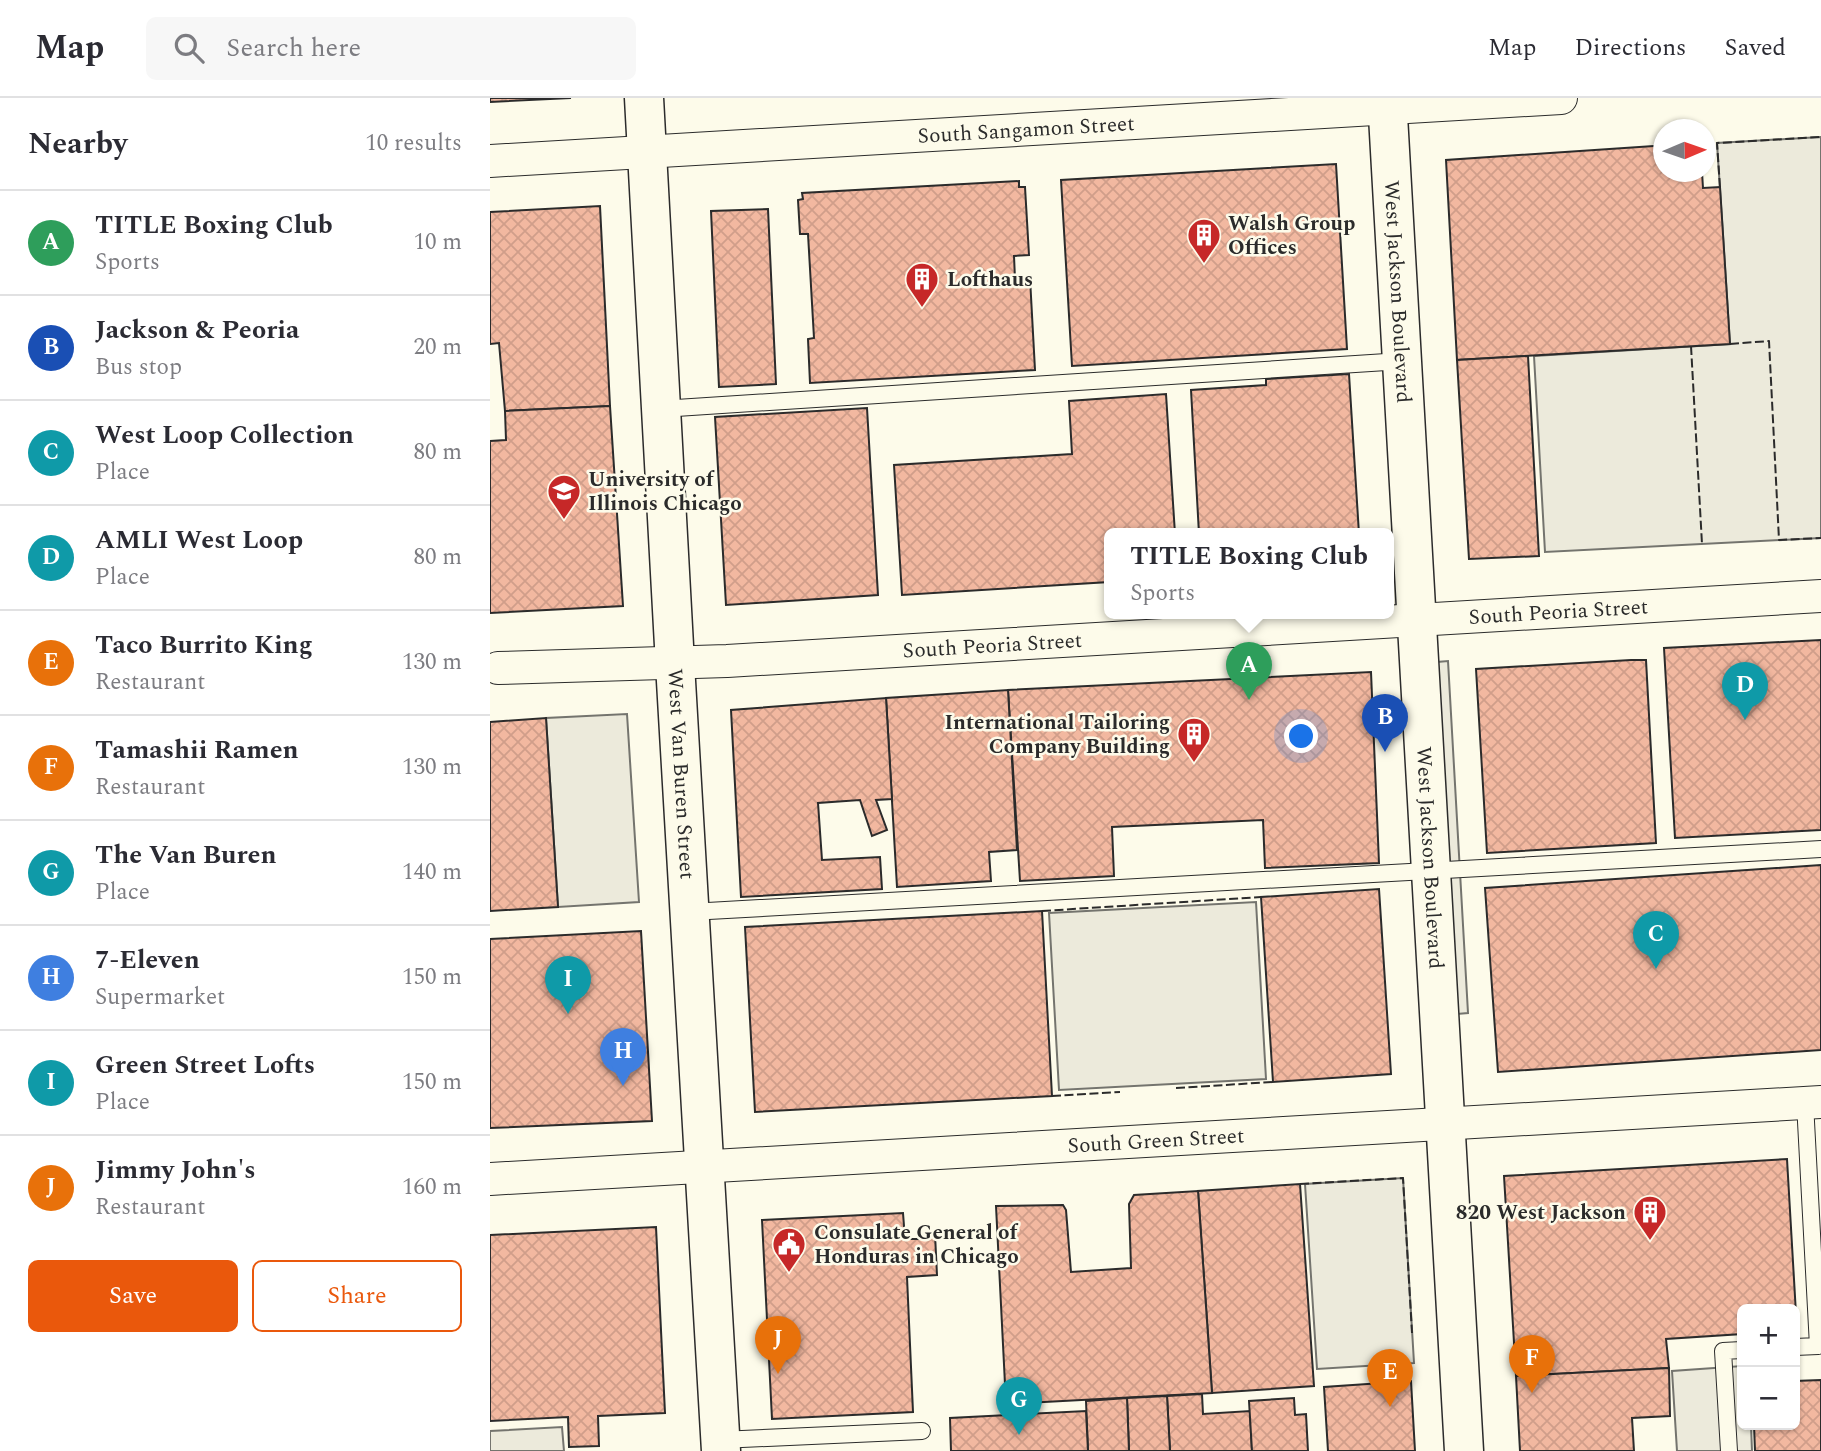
<!DOCTYPE html>
<html lang="en">
<head>
<meta charset="utf-8">
<style>
  :root { --surface:#fff; --page:#f7f7f7; --text:#2b2b33; --muted:#7c7c81; --line:#e1e1e2; --accent:#ea580c }
  body { margin:0; font-family:Spectral,serif; background:var(--page); color:var(--text) }
  .controls { position:absolute; right:21px; bottom:21px; display:grid; overflow:hidden; border-radius:10px; box-shadow:0 2px 5px #0004 }
  .controls button { width:63px; height:63px; display:grid; place-items:center; padding:0; border:0; border-bottom:2px solid var(--line); background:var(--surface); color:var(--text); font:35px sans-serif }
  .compass { position:absolute; left:1163px; top:21px; width:63px; height:63px; border-radius:50%; background:var(--surface); box-shadow:0 2px 5px #0004; rotate:88deg }
  .you { position:absolute; left:812px; top:639px; width:24px; height:24px; margin:-18px; border:5px solid #fff; border-radius:50%; background:#1a73e8; box-shadow:0 0 0 10px #1a73e833 }
  .badge { display:grid; place-items:center; width:46px; height:46px; border-radius:50%; background:var(--accent); color:#fff; font-size:23px; font-weight:700 }
  .pin { position:absolute; translate:-50% -58px; filter:drop-shadow(0 2px 4px #0008) }
  .pin::after { content:''; position:absolute; top:37px; width:24px; height:21px; background:inherit; clip-path:polygon(0 0,100% 0,50% 100%) }
  .popup { position:absolute; left:614px; top:430px; width:290px; height:91px; box-sizing:border-box; display:grid; place-content:center; border-radius:10px; background:var(--surface); filter:drop-shadow(0 2px 5px #0005); font-size:23px; white-space:nowrap; color:var(--muted) }
  .popup b { font-size:26px; color:var(--text) }
  .popup::after { content:''; position:absolute; left:50%; top:100%; margin-left:-14px; border:14px solid transparent; border-top-color:var(--surface) }
  .list { margin:0; padding:0; list-style:none }
  h2 { display:flex; justify-content:space-between; align-items:center; height:91px; margin:0; padding:0 28px; font-size:30px }
  h2 small { font-size:23px; font-weight:400; color:var(--muted) }
  .list li { display:grid; grid-template-columns:46px 1fr auto; gap:21px; align-items:center; box-sizing:border-box; height:105px; padding:0 28px; border-top:2px solid var(--line) }
  .list b { display:block; font-size:26px; white-space:nowrap }
  .list p { margin:0; font-size:23px; white-space:nowrap; color:var(--muted) }
  .list em { font-size:23px; font-style:normal; color:var(--muted) }
  .actions { display:flex; gap:14px; padding:21px 28px }
  .actions a { flex:1; padding:16px 0; border:2px solid var(--accent); border-radius:10px; text-align:center; font-size:24px; color:var(--accent) }
  .actions .main { background:var(--accent); color:#fff }
  .icon { flex:none; width:38px; height:38px; fill:none; stroke:currentColor; stroke-width:2; stroke-linecap:round; stroke-linejoin:round }
  .map { position:relative; flex:none; width:1331px; height:1353px; overflow:hidden }
  header { display:flex; align-items:center; gap:42px; box-sizing:border-box; height:98px; padding:0 35px; background:var(--surface); border-bottom:2px solid var(--line) }
  header strong { font-size:33px }
  nav { display:flex; gap:38px; margin-inline-start:auto; font-size:24px }
  .search { width:490px; height:63px; background:var(--page); display:flex; align-items:center; gap:18px; box-sizing:border-box; padding:0 24px; border-radius:10px; color:var(--muted); font-size:26px }
  main { display:flex }
  aside { flex:1; background:var(--surface) }
  .map>svg:first-child { display:block }
</style>
</head>
<body>
<header>
<strong>Map</strong>
<div class="search"><svg class="icon" aria-label="search" viewBox="0 0 24 24"><circle cx="10" cy="10" r="6"/><path d="M15 15l6 6"/></svg>Search here</div>
<nav><a>Map</a><a>Directions</a><a>Saved</a></nav>
</header>
<main>
<aside>
<h2>Nearby<small>10 results</small></h2>
<ul class="list">
<li><span class="badge" style="background:#2e9e5b">A</span><div><b>TITLE Boxing Club</b><p>Sports</p></div><em>10 m</em></li>
<li><span class="badge" style="background:#1a4fb4">B</span><div><b>Jackson &amp; Peoria</b><p>Bus stop</p></div><em>20 m</em></li>
<li><span class="badge" style="background:#0f9aa8">C</span><div><b>West Loop Collection</b><p>Place</p></div><em>80 m</em></li>
<li><span class="badge" style="background:#0f9aa8">D</span><div><b>AMLI West Loop</b><p>Place</p></div><em>80 m</em></li>
<li><span class="badge" style="background:#e8710a">E</span><div><b>Taco Burrito King</b><p>Restaurant</p></div><em>130 m</em></li>
<li><span class="badge" style="background:#e8710a">F</span><div><b>Tamashii Ramen</b><p>Restaurant</p></div><em>130 m</em></li>
<li><span class="badge" style="background:#0f9aa8">G</span><div><b>The Van Buren</b><p>Place</p></div><em>140 m</em></li>
<li><span class="badge" style="background:#3f7fe0">H</span><div><b>7-Eleven</b><p>Supermarket</p></div><em>150 m</em></li>
<li><span class="badge" style="background:#0f9aa8">I</span><div><b>Green Street Lofts</b><p>Place</p></div><em>150 m</em></li>
<li><span class="badge" style="background:#e8710a">J</span><div><b>Jimmy John's</b><p>Restaurant</p></div><em>160 m</em></li>
</ul>
<div class="actions"><a class="main">Save</a><a>Share</a></div>
</aside>
<div class="map">
<svg width="1331" height="1353" viewBox="0 0 1331 1353">
  <defs>
    <pattern id="building-cross-hatch" width="8" height="8" patternUnits="userSpaceOnUse" patternTransform="scale(1.75)"><rect width="8" height="8" fill="#f2b8a0"/><path d="M0 0l8 8M0 8l8-8" fill="none" stroke="#d09e8a"/></pattern>
  </defs>
  <rect width="100%" height="100%" fill="#fdfbea"/>
  <g fill="#eceadb" stroke="#74746e" stroke-width="2">
    <path d="M1331 39V440L1055 454 1044 258 1240 246 1227 45Z"/>
    <path d="M958 563 978 915 967 916 947 564Z"/>
    <path d="M137 616 149 804 68 809 56 620Z"/>
    <path d="M766 804 776 981 569 992 559 815Z"/>
    <path d="M913 1080 924 1265 827 1271 815 1086Z"/>
    <path d="M1252 1268V1327H1261L1262 1353H1187L1182 1273Z"/>
    <path d="M72 1329 74 1353H0V1333Z"/>
  </g>
  <g fill="url(#building-cross-hatch)" stroke="#2b2b2b" stroke-width="2">
    <path d="M0 0H81L0 4Z"/>
    <path d="M1164 48H1174V74H1212L1213 90 1230 89 1240 246 967 262 956 62Z"/>
    <path d="M846 66 857 251 582 268 571 82Z"/>
    <path d="M529 83V89H535L539 157 524 158 525 181 540 180 545 272 320 285 318 241 324 240 318 136H310L308 102 313 101 312 95Z"/>
    <path d="M110 108 120 308 15 313 9 245 0 246V114Z"/>
    <path d="M278 111 286 286 229 289 221 113Z"/>
    <path d="M1038 258 1049 458 979 461 967 262Z"/>
    <path d="M859 276 869 436H709L701 292 776 287V281Z"/>
    <path d="M676 296 685 436H619V484L412 497 404 367 582 356 579 303Z"/>
    <path d="M120 308 133 508 0 515V343L16 342 15 313Z"/>
    <path d="M377 310 388 497 236 507 225 319Z"/>
    <path d="M1331 542V732L1185 740 1174 550Z"/>
    <path d="M1141 562H1156L1166 745 997 755 986 571Z"/>
    <path d="M881 574 889 765 775 770 773 722 622 729 624 778 530 783 518 592Z"/>
    <path d="M518 592 527 752 499 754 501 783 407 789 396 600Z"/>
    <path d="M396 600 402 701 386 702 397 732 382 738 370 702 328 705 332 762 390 759 392 791 251 799 241 612Z"/>
    <path d="M56 620 68 809 0 813V624Z"/>
    <path d="M1331 767V952L1008 974 995 790Z"/>
    <path d="M889 791 901 976 783 984 771 799Z"/>
    <path d="M552 813 562 998 265 1014 255 829Z"/>
    <path d="M151 833 162 1023 0 1030V841Z"/>
    <path d="M1297 1061 1307 1233H1305V1211H1252V1236L1176 1241 1179 1270 1026 1278 1014 1078Z"/>
    <path d="M810 1086 824 1288 722 1295 708 1093Z"/>
    <path d="M708 1093 722 1295 516 1306 506 1108 573 1107 576 1112 581 1174 641 1170 639 1106 644 1097Z"/>
    <path d="M413 1115 415 1141H428V1136H445L447 1177 417 1179 423 1314 282 1321 272 1122Z"/>
    <path d="M166 1129 175 1315 108 1318 109 1348 79 1349 78 1319 0 1323V1137Z"/>
    <path d="M1179 1270 1180 1318 1142 1320 1144 1353H1030L1026 1278Z"/>
    <path d="M1331 1282V1353H1265L1264 1327H1305V1283Z"/>
    <path d="M921 1283 925 1353H838L834 1289Z"/>
    <path d="M712 1296 713 1316 760 1313 762 1353H680L677 1298Z"/>
    <path d="M677 1298 680 1353H639L637 1300Z"/>
    <path d="M637 1300 639 1353H598L596 1303Z"/>
    <path d="M804 1300 805 1317 816 1316 818 1353H762L759 1303Z"/>
    <path d="M596 1313 598 1353H461L460 1320Z"/>
  </g>
  <g fill="none" stroke-linecap="round" stroke-linejoin="round">
    <defs>
      <g id="service">
        <path d="M171 311 912 263"/>
        <path d="M200 814 1331 751"/>
        <path d="M1305 1249 1328 1248 1315 1005"/>
        <path d="M230 1342 432 1333"/>
        <path d="M1239 1353 1233 1253 1252 1252"/>
      </g>
      <g id="minor">
        <path id="s1" d="M0 63 1071 0"/>
        <path id="s2" d="M8 570 237 563 1331 498"/>
        <path id="s3" d="M0 1081 1331 1004"/>
      </g>
      <g id="tertiary">
        <path id="s4" d="M154 0 185 566 231 1353"/>
        <path id="s5" d="M897 0 974 1353"/>
      </g>
    </defs>
    <use href="#service" stroke="#2b2b2b" stroke-width="18"/>
    <use href="#minor" stroke="#2b2b2b" stroke-width="34"/>
    <use href="#tertiary" stroke="#2b2b2b" stroke-width="41"/>
    <use href="#service" stroke="#fdfbea" stroke-width="16"/>
    <use href="#minor" stroke="#fdfbea" stroke-width="32"/>
    <use href="#tertiary" stroke="#fdfbea" stroke-width="38"/>
    <g stroke="#2b2b2b" stroke-width="2" stroke-dasharray="9 3.5" stroke-linecap="butt">
      <path d="M1230 89 1227 45 1331 39"/>
      <path d="M1240 246 1279 243 1289 442 1331 440"/>
      <path d="M1201 248 1212 446"/>
      <path d="M552 813 771 799"/>
      <path d="M686 990 783 984"/>
      <path d="M562 998 630 994"/>
      <path d="M810 1086 913 1080 922 1235"/>
    </g>
  </g>
  <defs>
    <symbol id="building-pin" viewBox="-11 -11 22 30"><path d="M0 17L-7.5 6A9.5 9.5 0 1 1 7.5 6Z" fill="#c62828" stroke="#fdfbea"/><path d="M-4-6H4V6H1V3H-1V6H-4ZM-2.5-4.3h1.7v1.8h-1.7ZM.8-4.3h1.7v1.8H.8ZM-2.5-1h1.7V.8h-1.7ZM.8-1h1.7V.8H.8Z" fill="#fff"/></symbol>
    <symbol id="university-pin" viewBox="-11 -11 22 30"><path d="M0 17L-7.5 6A9.5 9.5 0 1 1 7.5 6Z" fill="#c62828" stroke="#fdfbea"/><path d="M0-5L7-2L0 1L-7-2ZM-4 1L0 2.5L4 1V4Q0 6-4 4Z" fill="#fff"/></symbol>
    <symbol id="civic-pin" viewBox="-11 -11 22 30"><path d="M0 17L-7.5 6A9.5 9.5 0 1 1 7.5 6Z" fill="#c62828" stroke="#fdfbea"/><path d="M-.6-6.5H3V-4.5H.6V-3L4-1V1h2V6H-6V1h2V-1L-.6-3ZM-1.2 2.5V6h2.4V2.5Z" fill="#fff"/></symbol>
  </defs>
  <g fill-rule="evenodd">
    <use href="#building-pin" x="695" y="118" width="38" height="52"/>
    <use href="#building-pin" x="413" y="162" width="38" height="52"/>
    <use href="#university-pin" x="55" y="374" width="38" height="52"/>
    <use href="#building-pin" x="685" y="617" width="38" height="52"/>
    <use href="#building-pin" x="1141" y="1095" width="38" height="52"/>
    <use href="#civic-pin" x="280" y="1127" width="38" height="52"/>
  </g>
  <g text-anchor="middle" stroke-width="5" stroke-linejoin="round" paint-order="stroke">
    <g font-size="21" fill="#2b2b2b" stroke="#fdfbea">
      <text dy="7" stroke="none"><textPath href="#s1" startOffset="537">South Sangamon Street</textPath></text>
      <text dy="7" stroke="none"><textPath href="#s5" startOffset="194">West Jackson Boulevard</textPath></text>
      <text dy="7" stroke="none"><textPath href="#s2" startOffset="1062">South Peoria Street</textPath></text>
      <text dy="7" stroke="none"><textPath href="#s2" startOffset="495">South Peoria Street</textPath></text>
      <text dy="7" stroke="none"><textPath href="#s4" startOffset="677">West Van Buren Street</textPath></text>
      <text dy="7" stroke="none"><textPath href="#s5" startOffset="761">West Jackson Boulevard</textPath></text>
      <text dy="7" stroke="none"><textPath href="#s3" startOffset="667">South Green Street</textPath></text>
    </g>
    <g font-size="21" font-weight="bold" fill="#2b2b2b" stroke="#fdfbea" text-anchor="start">
      <text x="738" y="132">Walsh Group<tspan x="738" dy="24">Offices</tspan></text>
      <text x="457" y="188">Lofthaus</text>
      <text x="98" y="388">University of<tspan x="98" dy="24">Illinois Chicago</tspan></text>
      <text x="680" y="631" text-anchor="end">International Tailoring<tspan x="680" dy="24">Company Building</tspan></text>
      <text x="1136" y="1121" text-anchor="end">820 West Jackson</text>
      <text x="324" y="1141">Consulate General of<tspan x="324" dy="24">Honduras in Chicago</tspan></text>
    </g>
  </g>
</svg>
<div class="controls">
<button>+</button>
<button>−</button>
</div>
<svg class="compass" viewBox="-18 -18 36 36"><path d="M0-13l5 13h-10z" fill="#e53935"/><path d="M0 13l5-13h-10z" fill="#7c7c81"/></svg>
<div class="you"></div>
<div class="pin badge" style="left:759px;top:602px;background:#2e9e5b">A</div>
<div class="popup"><b>TITLE Boxing Club</b>Sports</div>
<div class="pin badge" style="left:895px;top:654px;background:#1a4fb4">B</div>
<div class="pin badge" style="left:1166px;top:871px;background:#0f9aa8">C</div>
<div class="pin badge" style="left:1255px;top:622px;background:#0f9aa8">D</div>
<div class="pin badge" style="left:900px;top:1309px;background:#e8710a">E</div>
<div class="pin badge" style="left:1042px;top:1295px;background:#e8710a">F</div>
<div class="pin badge" style="left:529px;top:1337px;background:#0f9aa8">G</div>
<div class="pin badge" style="left:133px;top:988px;background:#3f7fe0">H</div>
<div class="pin badge" style="left:78px;top:916px;background:#0f9aa8">I</div>
<div class="pin badge" style="left:288px;top:1276px;background:#e8710a">J</div>
</div>
</main>
</body>
</html>
